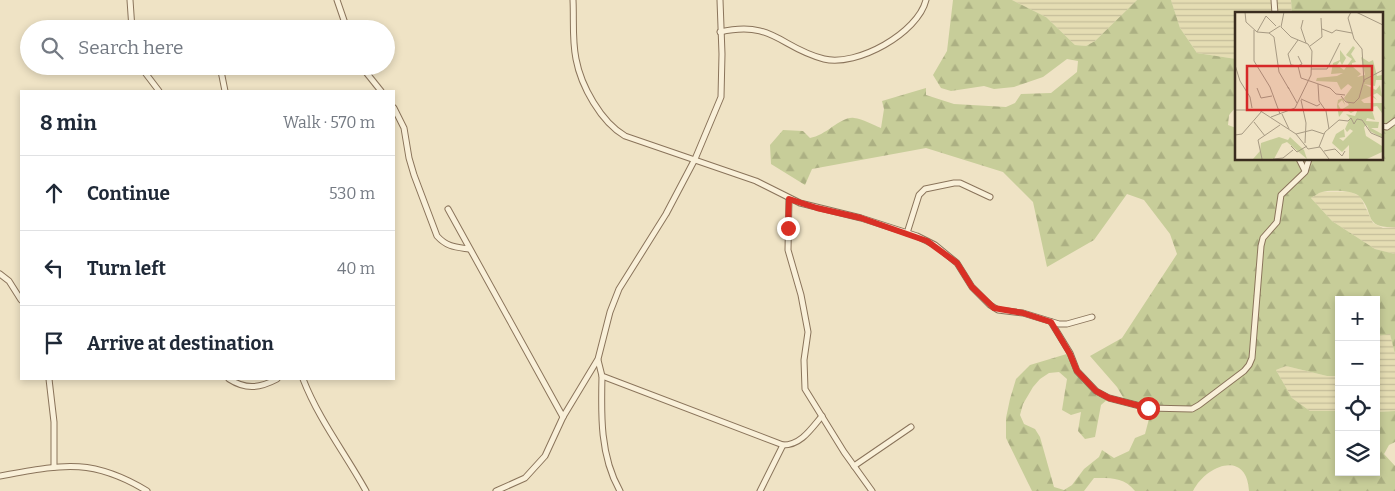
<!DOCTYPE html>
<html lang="en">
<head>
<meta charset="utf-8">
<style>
  :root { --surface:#fff; --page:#f6f6f7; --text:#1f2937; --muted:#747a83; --line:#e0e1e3 }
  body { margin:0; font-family:Bitter,serif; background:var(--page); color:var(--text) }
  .controls { position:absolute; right:15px; bottom:15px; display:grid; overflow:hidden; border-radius:0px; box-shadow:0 2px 8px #0003 }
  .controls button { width:45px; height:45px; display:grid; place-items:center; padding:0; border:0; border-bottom:1px solid var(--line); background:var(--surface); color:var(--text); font:25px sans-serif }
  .stop { position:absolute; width:15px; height:15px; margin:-11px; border:4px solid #d93025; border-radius:50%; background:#fff }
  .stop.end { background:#d93025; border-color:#fff; box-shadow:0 1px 5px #0008 }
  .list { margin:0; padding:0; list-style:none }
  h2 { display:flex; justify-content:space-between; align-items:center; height:65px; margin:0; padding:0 20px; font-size:21px }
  h2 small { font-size:16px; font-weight:400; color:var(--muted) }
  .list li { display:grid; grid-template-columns:32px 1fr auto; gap:15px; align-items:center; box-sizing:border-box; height:75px; padding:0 20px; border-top:1px solid var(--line) }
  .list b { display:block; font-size:19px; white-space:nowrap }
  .list em { font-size:16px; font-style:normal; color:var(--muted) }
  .icon { flex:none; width:28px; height:28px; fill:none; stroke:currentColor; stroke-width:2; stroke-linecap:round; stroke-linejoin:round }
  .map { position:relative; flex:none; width:1395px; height:491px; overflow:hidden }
  .search { position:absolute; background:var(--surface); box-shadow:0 2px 8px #0003; left:20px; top:20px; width:375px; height:55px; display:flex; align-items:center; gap:12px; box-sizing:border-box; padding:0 18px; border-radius:28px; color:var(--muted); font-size:19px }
  .panel { position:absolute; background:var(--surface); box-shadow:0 2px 8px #0003; left:20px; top:90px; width:375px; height:290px; border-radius:0px }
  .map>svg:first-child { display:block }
</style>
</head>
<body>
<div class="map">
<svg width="1395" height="491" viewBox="0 0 1395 491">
  <defs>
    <pattern id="farmland-rules" width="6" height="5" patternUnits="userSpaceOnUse" patternTransform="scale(1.25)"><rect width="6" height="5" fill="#e5ddb3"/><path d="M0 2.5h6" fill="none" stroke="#c5be9a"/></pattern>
    <pattern id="forest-firs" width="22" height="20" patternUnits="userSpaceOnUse" patternTransform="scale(1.25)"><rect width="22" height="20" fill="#c7cd99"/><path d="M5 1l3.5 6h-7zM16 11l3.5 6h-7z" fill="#acb083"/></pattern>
  </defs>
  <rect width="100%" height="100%" fill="#efe3c5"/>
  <g fill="url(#farmland-rules)">
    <path d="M1012 0H1137L1095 41 1086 46 1075 45 1046 17Z"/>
    <path d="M1171 0H1291L1292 14H1236V59L1197 53 1180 28Z"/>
    <path d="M1321 192H1350L1360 196 1373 223 1383 228 1395 227V254L1375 249 1332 221 1311 198Z"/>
    <path d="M1390 333 1395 354V411L1376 412V336Z"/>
    <path d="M1286 366 1327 376H1339V411H1310L1292 398 1276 370Z"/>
  </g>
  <path fill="url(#forest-firs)" d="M953 0H1012L1046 17 1075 45 1086 46 1095 41 1137 0H1171L1180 28 1197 53 1236 59V107L1229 115 1228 125 1236 128V159H1381V14H1292L1291 0H1395V227C1363 228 1375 214 1360 197 1354 190 1330 190 1322 192 1318 193 1315 196 1311 198L1332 221 1375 249 1395 254V354L1390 334 1376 336V300H1339V376H1327L1286 366 1276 370 1292 398 1310 411H1339V472H1376V412L1395 411V442L1389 445 1384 454 1395 466V491H1249C1247 450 1207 464 1193 491H1135C1124 477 1111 478 1094 478L1084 491H1032L1006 438V418L1010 399 1016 379 1030 365 1070 353C1080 379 1088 382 1109 398L1101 405 1095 437 1085 439 1078 431 1081 412 1071 415 1062 410 1067 379 1059 372 1049 373 1040 379 1033 387 1023 404 1020 415 1024 424 1035 429 1040 437 1054 487 1064 490 1072 485 1084 469 1099 457 1102 450 1114 458 1129 451 1135 438 1145 434 1150 415 1127 404 1117 387 1090 356 1122 338 1177 254 1170 234 1144 200 1127 194 1094 240 1047 267 1033 202 1003 172 926 148 812 169 805 185 771 164 770 145 783 130 803 131 810 138C826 136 841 116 854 118 863 119 873 125 881 128L884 109 882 101 926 88V95L954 104 1006 107 1015 103 1021 94 1051 93 1077 72 1078 61 1067 59 1043 77 1014 87 994 89 984 86 951 91 941 88 933 75 947 51Z"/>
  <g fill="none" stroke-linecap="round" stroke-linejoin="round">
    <defs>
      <g id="minor">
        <path d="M130 0 132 29"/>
        <path d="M337 0 347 29"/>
        <path d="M573 0C574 19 572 40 576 59 581 86 601 122 625 136L756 181 800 203 861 218 917 236 935 245 957 263 972 287 990 305 998 310 1023 313 1059 324H1067L1092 317"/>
        <path d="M1274 0 1275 14"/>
        <path d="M720 32C774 20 780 48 824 59 857 67 918 33 926 0"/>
        <path d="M140 66 159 91"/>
        <path d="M220 66 225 91"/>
        <path d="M361 66 381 91"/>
        <path d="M394 108 404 128 409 158 414 175 437 236C447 247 455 247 469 249"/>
        <path d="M1381 126 1387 127 1395 121"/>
        <path d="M1299 159 1305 171"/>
        <path d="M789 199 788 250 801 295 808 332 804 360 805 389 844 452 872 491"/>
        <path d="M448 209 563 417"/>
        <path d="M907 233 919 195 925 189 954 183H960L990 197"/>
        <path d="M0 274 9 281 21 300"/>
        <path d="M1051 322 1070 353 1077 371 1096 391 1109 398 1148 408 1192 409 1199 405 1244 371 1249 365 1252 358 1261 246 1263 238 1277 222 1281 195 1305 172 1309 159"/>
        <path d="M598 360 602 376 783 445C801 445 811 429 822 416"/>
        <path d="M602 376C601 415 600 456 620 491"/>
        <path d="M49 379 54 422V467"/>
        <path d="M229 379C246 390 260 388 277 379"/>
        <path d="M303 379C319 420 345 453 366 491"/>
        <path d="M854 466 911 427"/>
        <path d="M0 476C61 465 91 457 147 491"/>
        <path d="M496 491 525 478 545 456 563 417 598 359 610 312 619 289 666 214 695 159 721 97 722 54 720 0"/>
        <path d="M760 491 783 445"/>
      </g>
    </defs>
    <use href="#minor" stroke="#8a745b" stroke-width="7"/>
    <use href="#minor" stroke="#f9f0d9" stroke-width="5"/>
  </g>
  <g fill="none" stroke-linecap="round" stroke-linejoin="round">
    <path stroke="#d93025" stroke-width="6" d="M788 228 789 199 817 208 861 218 927 241 957 263 972 287 994 308 1023 313 1051 322 1070 354 1077 371 1096 391 1109 398 1148 408"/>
  </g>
  <g transform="translate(1235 12)">
    <rect width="148" height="148" fill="#efe3c5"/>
    <path d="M44 125 53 128 55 125 69 138 72 147 52 130 47 132 39 147H18L25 139 26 131Z" fill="#c7cd99"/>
    <path d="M118 34 120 36 116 42 121 50 117 51V54L126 62 122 65 130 63 126 45 134 50 138 48 142 64 147 63V68H141L140 74 129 72 141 78 145 73 147 85 142 81 138 83 142 88 136 84 126 88 129 91H147V101L142 94 136 95 140 108 132 106 131 109 144 110 143 116H136L147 122V126L135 119 132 113 129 115 131 124 147 134V140L132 147H114V133L107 140 97 131 101 122 109 117 110 125 104 126 108 129 118 119 115 117 112 120 110 117 115 106 111 102 120 104 123 97 116 101 110 97 104 105 102 94 103 88 108 86 110 93 107 88 103 92 106 98 114 93 109 86 117 75 113 72 106 78 102 70 81 69 82 66 102 64 108 61 96 62 98 51 105 48V38L111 46 107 53 105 49 102 53 109 58 117 47 111 43Z" fill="#c7cd99"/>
    <path fill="none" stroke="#a79a83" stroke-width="1" d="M10 0 11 10 22 20 34 21 45 14M116 0 113 6 119 27 127 37 129 70M121 0 148 13M68 8 66 16 71 31M87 17 97 21 101 18 117 21M19 18V49L35 75 45 102M22 20 31 4 41 14M34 21 39 25 44 60 54 77M63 28 53 42 56 53 63 54M75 34 87 25 86 6M63 44 67 52 63 54 66 66 95 76 101 82 110 83M0 53 5 69 15 85 17 96M76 57H92L105 31M83 72 84 89 91 99 94 117M53 75 62 91M22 76 26 86 37 84M106 84 111 90 119 91 124 86 129 68 148 58M66 87 82 94 85 92M66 88 71 111 70 131M0 98H24L61 122 73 137 85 135 94 147M47 102 54 117M36 105 60 96 76 63 77 39 73 32 56 25 46 15 49 0M19 110 30 124M119 112 122 107 127 108 136 121 148 126M61 122 77 118 89 122M0 123 7 122 27 99M56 134 62 140 72 134M84 135 90 120 104 108 113 109 116 106 119 112M89 139 100 137 107 144 110 139M27 147 23 128 45 113M38 147 48 146 58 138"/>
    <path fill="#d62828" fill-opacity="0.15" stroke="#d62828" stroke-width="2.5" d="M12 54H137V98H12Z"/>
    <rect width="148" height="148" fill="none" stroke="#3a2c1f" stroke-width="2.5"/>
  </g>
</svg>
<div class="controls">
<button>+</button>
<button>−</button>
<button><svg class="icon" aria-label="locate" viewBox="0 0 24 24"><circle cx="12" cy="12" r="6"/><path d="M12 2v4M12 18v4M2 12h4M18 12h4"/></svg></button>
<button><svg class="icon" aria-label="layers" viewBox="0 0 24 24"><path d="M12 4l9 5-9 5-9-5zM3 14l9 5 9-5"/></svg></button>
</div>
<div class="stop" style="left:1148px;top:408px"></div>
<div class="stop end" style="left:788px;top:228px"></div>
<div class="search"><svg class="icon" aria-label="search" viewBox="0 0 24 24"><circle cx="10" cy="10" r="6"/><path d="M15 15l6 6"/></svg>Search here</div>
<section class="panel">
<h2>8 min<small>Walk · 570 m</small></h2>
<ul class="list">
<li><svg class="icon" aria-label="ahead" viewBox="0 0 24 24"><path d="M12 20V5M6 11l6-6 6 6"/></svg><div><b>Continue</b></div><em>530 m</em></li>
<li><svg class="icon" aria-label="left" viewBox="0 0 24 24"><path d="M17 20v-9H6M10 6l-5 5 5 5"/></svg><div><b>Turn left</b></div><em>40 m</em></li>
<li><svg class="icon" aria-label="arrive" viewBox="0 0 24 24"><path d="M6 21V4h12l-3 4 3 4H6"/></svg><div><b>Arrive at destination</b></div></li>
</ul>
</section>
</div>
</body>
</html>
